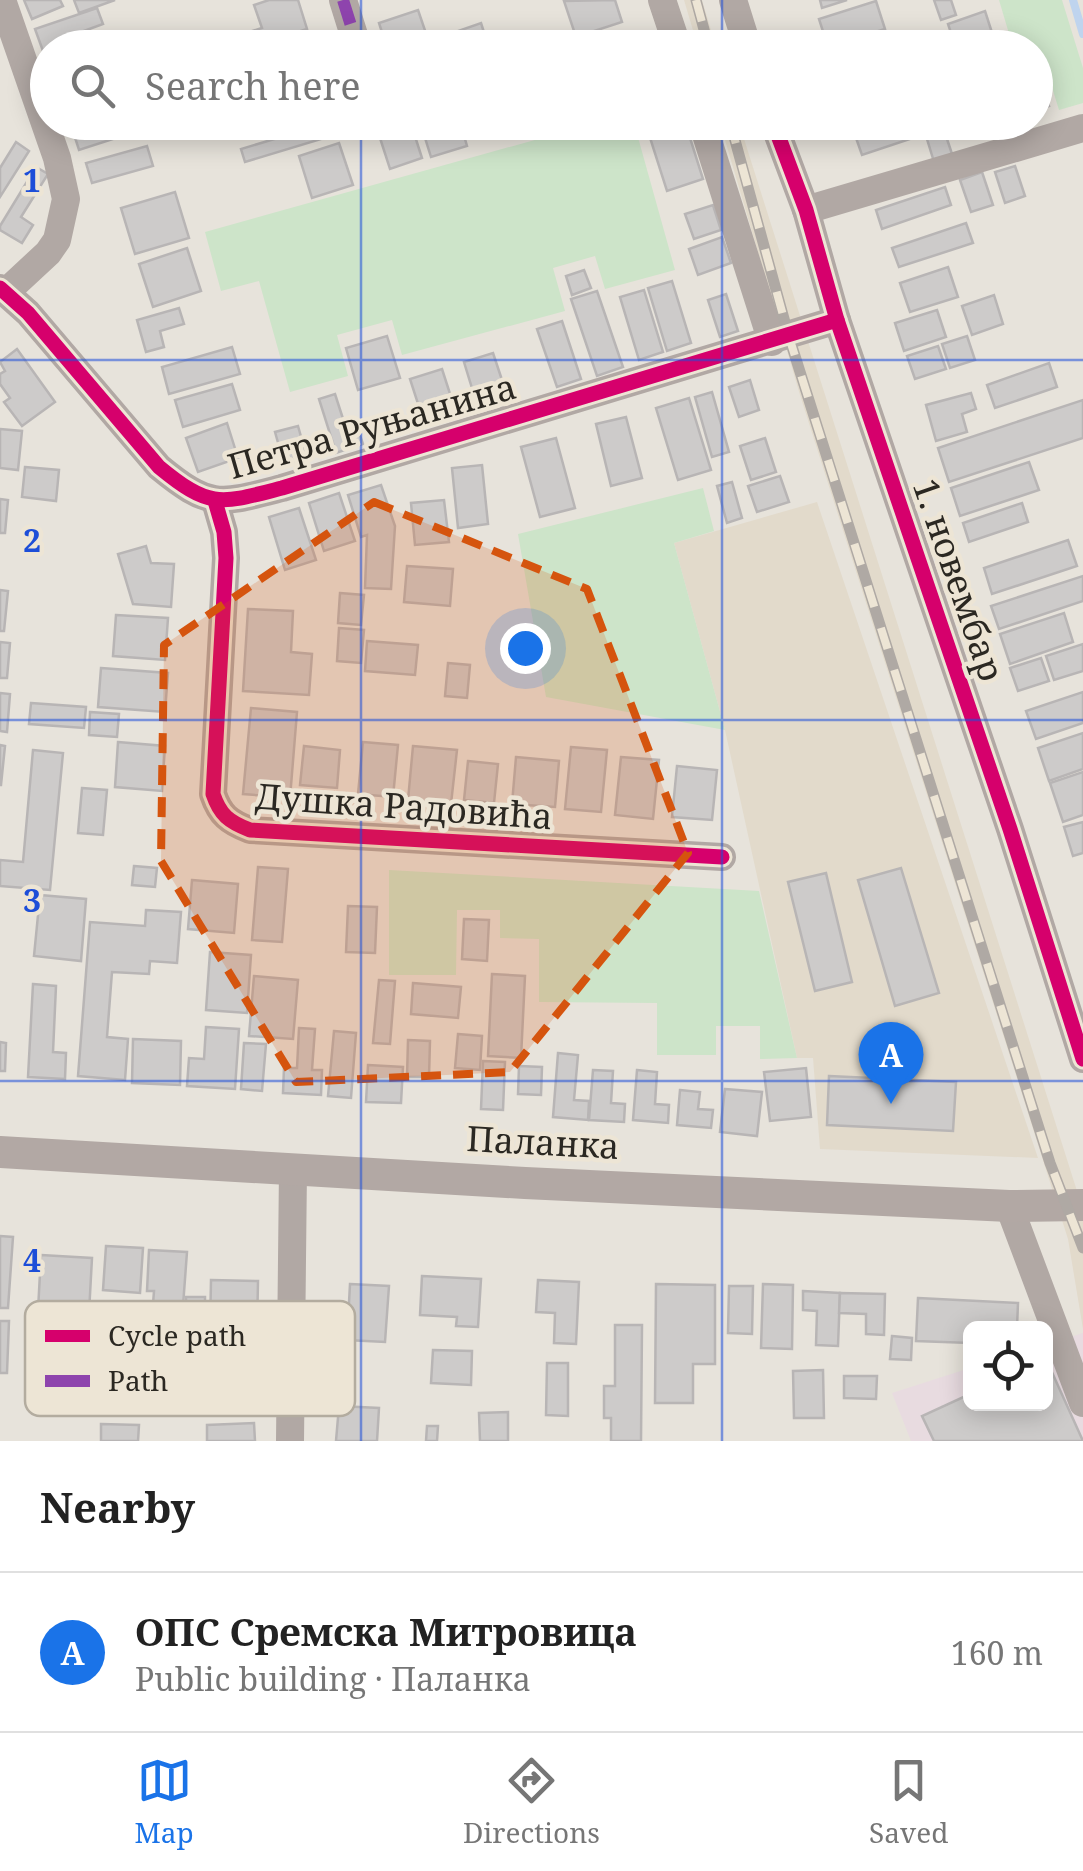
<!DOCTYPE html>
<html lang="en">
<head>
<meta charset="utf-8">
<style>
  :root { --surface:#fff; --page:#f2f2f2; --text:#222; --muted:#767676; --line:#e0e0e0; --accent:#1a73e8 }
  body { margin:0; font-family:"Noto Serif",serif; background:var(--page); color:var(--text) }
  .controls { position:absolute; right:30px; bottom:30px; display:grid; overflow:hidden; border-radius:15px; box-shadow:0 5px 25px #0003 }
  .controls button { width:90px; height:90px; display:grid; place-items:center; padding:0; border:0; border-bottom:2px solid var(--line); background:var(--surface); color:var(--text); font:50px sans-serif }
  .you { position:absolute; left:525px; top:648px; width:35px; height:35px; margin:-25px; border:8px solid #fff; border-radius:50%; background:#1a73e8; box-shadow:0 0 0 15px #1a73e833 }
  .badge { display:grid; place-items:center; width:65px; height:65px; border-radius:50%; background:var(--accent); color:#fff; font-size:32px; font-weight:700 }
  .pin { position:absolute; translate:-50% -82px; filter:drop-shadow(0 2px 5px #0008) }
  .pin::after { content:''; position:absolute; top:52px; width:35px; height:30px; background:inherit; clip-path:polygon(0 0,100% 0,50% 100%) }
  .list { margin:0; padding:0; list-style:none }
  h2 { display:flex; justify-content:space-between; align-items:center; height:130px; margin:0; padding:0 40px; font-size:42px }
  h2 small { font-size:32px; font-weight:400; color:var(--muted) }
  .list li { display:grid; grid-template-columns:65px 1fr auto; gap:30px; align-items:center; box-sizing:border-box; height:160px; padding:0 40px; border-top:2px solid var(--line) }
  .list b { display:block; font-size:38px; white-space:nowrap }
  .list p { margin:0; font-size:32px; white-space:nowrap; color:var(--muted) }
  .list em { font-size:32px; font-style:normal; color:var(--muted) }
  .icon { flex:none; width:55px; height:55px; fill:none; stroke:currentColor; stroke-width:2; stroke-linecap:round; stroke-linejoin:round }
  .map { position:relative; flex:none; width:1083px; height:1441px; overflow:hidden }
  .search { position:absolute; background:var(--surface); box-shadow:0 5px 25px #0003; left:30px; right:30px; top:30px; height:110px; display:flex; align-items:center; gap:25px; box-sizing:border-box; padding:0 35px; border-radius:55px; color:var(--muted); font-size:38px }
  .sheet { height:290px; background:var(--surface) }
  nav { display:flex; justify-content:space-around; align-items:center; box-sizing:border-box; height:140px; border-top:2px solid var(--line); background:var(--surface); font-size:28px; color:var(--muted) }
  nav a { display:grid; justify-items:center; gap:5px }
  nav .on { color:var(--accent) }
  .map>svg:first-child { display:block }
</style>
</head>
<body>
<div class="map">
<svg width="1083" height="1441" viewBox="0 0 1083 1441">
  <rect width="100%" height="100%" fill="#e7e3db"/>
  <path fill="#e8dbe0" d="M1083 1333V1441H911L892 1393 970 1368V1404H1046V1345Z"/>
  <g fill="#e2dacb">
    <path d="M684 0H702L716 47H698Z"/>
    <path d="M720 123H739L1083 1210V1329L1068 1239 800 395Z"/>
    <path d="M817 502 1038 1158 820 1149 813 1058H797L725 730 674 543Z"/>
  </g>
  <g fill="#cde4c9">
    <path d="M999 0H1062L1083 68V103L1059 110 1042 55 1036 57V48L1013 47Z"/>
    <path d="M599 122 634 123 675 270 605 289 595 256 553 268 565 311 402 355 392 320 337 335 348 376 290 392 259 281 221 291 205 232Z"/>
    <path d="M703 488 714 531 674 543 725 730 546 697 518 534Z"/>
    <path d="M389 870 759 891 797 1058 760 1059V1026H716V1055H657V1003L539 1002V939L500 938V910H457L456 975H389Z"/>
  </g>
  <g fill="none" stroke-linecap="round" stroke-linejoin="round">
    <path stroke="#bfd4ee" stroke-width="8" d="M1073 0 1083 34"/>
  </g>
  <g fill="#cdcbca" stroke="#b8b5b5" stroke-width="2.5">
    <path d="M24 0H60L63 6 32 19Z"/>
    <path d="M74 0H115L79 13Z"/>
    <path d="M269 0H298L307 29 247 48H229L227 39 262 28 254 5Z"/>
    <path d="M615 0 622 22 576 37 564 1Z"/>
    <path d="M820 0H847L822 8Z"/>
    <path d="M934 0H951L956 15 941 20Z"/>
    <path d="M876 1 885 29 828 47 819 19Z"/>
    <path d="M97 8 103 24 62 39 65 48H48L47 62 35 29Z"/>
    <path d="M418 10 430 45 387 48 379 23Z"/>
    <path d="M985 11 995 42 977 48H956L948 24Z"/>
    <path d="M481 23 489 48H441L438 38Z"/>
    <path d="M899 36 902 48H864Z"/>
    <path d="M627 40 630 48H604Z"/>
    <path d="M1036 73 1049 106 1036 111Z"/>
    <path d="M70 122H107L113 139 79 150Z"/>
    <path d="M284 122H337L341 133 245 162 241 149 288 135Z"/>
    <path d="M430 122H460L467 146 431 157 421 125Z"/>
    <path d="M645 122H685L703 179 667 191Z"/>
    <path d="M892 122H938L940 129 862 155 855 135Z"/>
    <path d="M412 127 422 158 390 169 380 138Z"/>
    <path d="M945 133 954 160 935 165 927 139Z"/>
    <path d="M16 142 29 151 0 197V168Z"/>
    <path d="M339 143 353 185 312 198 299 156Z"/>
    <path d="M147 146 153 166 92 183 86 163Z"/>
    <path d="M1015 166 1025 196 1005 203 995 172Z"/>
    <path d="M36 167 48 174 21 217 33 225 22 243 0 230V226Z"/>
    <path d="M982 172 993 205 971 212 960 180Z"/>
    <path d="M945 187 951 205 882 229 876 210Z"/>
    <path d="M175 192 189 238 135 254 121 208Z"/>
    <path d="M713 205 721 230 694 239 685 214Z"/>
    <path d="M966 223 973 243 899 267 892 248Z"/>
    <path d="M722 237 731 263 698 275 689 249Z"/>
    <path d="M187 248 201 291 153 307 139 264Z"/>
    <path d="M948 267 958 297 910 312 900 283Z"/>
    <path d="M584 270 591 288 572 295 566 276Z"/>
    <path d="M672 281 691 343 667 351 648 288Z"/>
    <path d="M644 290 663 352 639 360 620 297Z"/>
    <path d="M597 291 623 367 597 376 571 299Z"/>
    <path d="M726 294 738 331 720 337 708 300Z"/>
    <path d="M994 295 1003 324 972 335 962 306Z"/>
    <path d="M179 308 184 324 160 331 164 347 146 352 137 320Z"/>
    <path d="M937 310 946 337 904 351 895 323Z"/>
    <path d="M562 321 581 379 557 387 537 329Z"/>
    <path d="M387 336 400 378 358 390 346 348Z"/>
    <path d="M967 336 975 360 950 368 942 344Z"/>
    <path d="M938 346 946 369 915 379 907 356Z"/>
    <path d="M232 347 240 374 169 394 162 367Z"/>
    <path d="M17 349 55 402 22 426 4 402 10 398 0 384V374L5 371 0 362Z"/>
    <path d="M493 353 509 401 479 411 464 362Z"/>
    <path d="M1049 363 1057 387 995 408 987 385Z"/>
    <path d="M442 369 452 400 420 410 410 379Z"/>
    <path d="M750 380 759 410 739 417 729 387Z"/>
    <path d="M232 384 240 410 183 427 175 400Z"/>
    <path d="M712 392 729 452 712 457 695 397Z"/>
    <path d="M971 393 976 409 962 414 967 432 936 441 926 405Z"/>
    <path d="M335 394 345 425 355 421 363 444 336 453 319 399Z"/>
    <path d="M689 398 711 470 678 480 656 408Z"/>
    <path d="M1083 400V438L949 482 938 448Z"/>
    <path d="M626 417 642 478 611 486 596 424Z"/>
    <path d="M227 423 238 458 198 472 186 438Z"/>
    <path d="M298 426 307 458 284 464 275 432Z"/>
    <path d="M0 429 22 431 18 470 0 468Z"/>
    <path d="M556 438 575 508 540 517 521 447Z"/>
    <path d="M765 438 776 472 751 480 740 446Z"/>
    <path d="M1029 462 1039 490 960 516 951 488Z"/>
    <path d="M482 465 488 524 458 528 452 468Z"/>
    <path d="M25 467 59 470 56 501 22 497Z"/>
    <path d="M780 476 789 502 757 512 748 486Z"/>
    <path d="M732 482 742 518 727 523 717 486Z"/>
    <path d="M381 485 395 526 391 589 365 588 367 535 361 537 348 495Z"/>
    <path d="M339 493 355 541 324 551 309 503Z"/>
    <path d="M0 499 8 500 5 533H0Z"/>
    <path d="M444 500 449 542 415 545 411 503Z"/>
    <path d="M1022 503 1028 522 969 542 963 523Z"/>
    <path d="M299 508 316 560 285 570 269 517Z"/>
    <path d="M1068 540 1077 566 992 594 984 568Z"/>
    <path d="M146 546 151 563 174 564 171 607 133 604 118 554Z"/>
    <path d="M407 566 453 569 450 606 404 602Z"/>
    <path d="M1083 576V601L999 629 991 606Z"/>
    <path d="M0 590 8 591 4 631H0Z"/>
    <path d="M340 593 364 595 361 625 338 623Z"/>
    <path d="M248 609 293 611 291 652 312 654 309 695 243 691Z"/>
    <path d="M1064 613 1073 642 1010 664 1000 634Z"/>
    <path d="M116 615 168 618 165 660 113 656Z"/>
    <path d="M339 628 364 630 361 663 337 661Z"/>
    <path d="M367 641 418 645 415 675 365 671Z"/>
    <path d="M0 642 10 643 7 678H0Z"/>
    <path d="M1083 644V671L1054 680 1046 656Z"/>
    <path d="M1041 658 1049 681 1018 691 1010 668Z"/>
    <path d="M448 663 470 665 467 698 445 696Z"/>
    <path d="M101 668 168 673 165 712 98 707Z"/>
    <path d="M1083 692V723L1036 739 1026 711Z"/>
    <path d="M0 693 10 694 7 732 0 731Z"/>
    <path d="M31 703 86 707 84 728 29 724Z"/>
    <path d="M251 708 297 712 290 798 243 794Z"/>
    <path d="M90 712 119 714 117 737 89 735Z"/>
    <path d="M1083 733V769L1049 781 1038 748Z"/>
    <path d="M118 742 165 746 162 791 115 787Z"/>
    <path d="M363 742 398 745 393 797 358 794Z"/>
    <path d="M0 745 5 746 1 785H0Z"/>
    <path d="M304 746 340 750 337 788 300 785Z"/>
    <path d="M413 746 457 750 451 804 408 800Z"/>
    <path d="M571 747 607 750 601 812 565 809Z"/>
    <path d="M33 750 63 753 50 890 0 886V860L23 862Z"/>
    <path d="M516 757 559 761 555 807 512 804Z"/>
    <path d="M621 757 659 760 653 819 615 815Z"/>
    <path d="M468 761 498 764 494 803 464 800Z"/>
    <path d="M677 766 717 770 712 820 672 817Z"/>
    <path d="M1083 772V815L1063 822 1050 783Z"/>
    <path d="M82 788 107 790 103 835 78 833Z"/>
    <path d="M1083 822V853L1073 856 1064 827Z"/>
    <path d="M134 866 157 868 155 887 132 885Z"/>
    <path d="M258 867 288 869 282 942 252 940Z"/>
    <path d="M901 868 939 993 895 1006 858 880Z"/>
    <path d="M826 873 852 982 815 991 788 882Z"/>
    <path d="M192 880 238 884 234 933 188 929Z"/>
    <path d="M40 895 86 899 81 961 34 956Z"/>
    <path d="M348 906 377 907 375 953 346 952Z"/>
    <path d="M146 910 181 912 177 963 150 961 149 974 112 972 107 1037 128 1039 125 1080 78 1076 90 922 145 926Z"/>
    <path d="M464 919 489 920 487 961 462 959Z"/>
    <path d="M210 952 251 955 247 1013 206 1010Z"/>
    <path d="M492 974 525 976 521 1058 488 1056Z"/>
    <path d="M254 976 298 980 293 1039 249 1036Z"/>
    <path d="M379 980 395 981 390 1044 373 1043Z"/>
    <path d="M413 983 461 987 458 1018 411 1014Z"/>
    <path d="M33 984 56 986 53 1052 66 1053 65 1079 28 1077Z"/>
    <path d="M206 1027 239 1029 235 1089 187 1086 189 1058 204 1059Z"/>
    <path d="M299 1028 315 1029 312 1070H322L321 1095 283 1093 284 1068H297Z"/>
    <path d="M334 1031 356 1033 351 1098 328 1096Z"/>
    <path d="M458 1034 482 1036 480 1070 455 1068Z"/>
    <path d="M133 1039 181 1041 180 1085 132 1083Z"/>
    <path d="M408 1040 430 1041 429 1077H407Z"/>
    <path d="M0 1042 6 1043 5 1071H0Z"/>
    <path d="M244 1043 266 1044 262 1091 241 1089Z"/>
    <path d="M558 1053 578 1055 574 1100 589 1101 588 1120 553 1117Z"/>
    <path d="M483 1061 505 1062 503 1110 481 1109Z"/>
    <path d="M368 1065 403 1067 401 1103 366 1102Z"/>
    <path d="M519 1066 542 1067 541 1095 518 1094Z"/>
    <path d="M806 1068 811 1117 770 1121 764 1072Z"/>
    <path d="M593 1070 613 1071 611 1103 625 1104 624 1122 589 1120Z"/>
    <path d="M637 1070 657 1072 655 1104 669 1105 668 1123 633 1120Z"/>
    <path d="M829 1076 956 1082 953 1131 827 1125Z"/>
    <path d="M725 1089 762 1092 757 1136 720 1132Z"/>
    <path d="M680 1090 700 1092 698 1109 713 1110 711 1128 677 1125Z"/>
    <path d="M0 1236 13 1237 8 1308H0Z"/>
    <path d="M106 1246 143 1248 140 1293 103 1290Z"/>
    <path d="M149 1250 187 1252 183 1306 153 1304 154 1291H147Z"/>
    <path d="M41 1255 92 1258 89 1313H82L77 1388 57 1387 62 1311 38 1310Z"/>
    <path d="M422 1276 481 1279 478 1327 456 1326 457 1317 420 1315Z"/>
    <path d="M211 1280 258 1281 257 1331 210 1330Z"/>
    <path d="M538 1280 579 1282 576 1344 554 1343 555 1313 536 1312Z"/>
    <path d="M350 1284 389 1286 385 1342 347 1340Z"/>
    <path d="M656 1284 715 1285V1364H693V1403H655Z"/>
    <path d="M763 1284 793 1285 792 1349 761 1348Z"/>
    <path d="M729 1286H753L752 1334 728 1333Z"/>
    <path d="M803 1291 840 1293 838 1346 816 1345 817 1311 803 1310Z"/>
    <path d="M840 1293 885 1294 884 1335 866 1334V1314L839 1313Z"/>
    <path d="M186 1297H205V1337H245V1355H186Z"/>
    <path d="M918 1298 1018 1303 1017 1328H970V1343L916 1341Z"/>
    <path d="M0 1321H9L7 1373H0Z"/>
    <path d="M615 1325H642L641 1441H611V1418H604V1386H615Z"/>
    <path d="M892 1336 912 1338 911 1360 890 1359Z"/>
    <path d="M433 1350 472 1351 471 1385 431 1383Z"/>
    <path d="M1046 1359 1083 1441H934L922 1416 970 1394V1404H1046Z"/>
    <path d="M547 1363H568V1416L546 1415Z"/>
    <path d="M823 1370 824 1418H794L793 1371Z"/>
    <path d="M844 1376H877L876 1399 844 1398Z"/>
    <path d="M339 1406 379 1408 377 1441H336Z"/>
    <path d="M508 1412V1441H480L479 1413Z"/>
    <path d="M254 1423 255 1441H207V1425Z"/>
    <path d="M101 1424 139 1425 138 1441H101Z"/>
    <path d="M427 1426H438L437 1441H426Z"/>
  </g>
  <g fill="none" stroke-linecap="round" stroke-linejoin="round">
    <g stroke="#b1a8a4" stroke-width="28">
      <path d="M2 0 57 158 66 199 57 240 48 253 6 292"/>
      <path d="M343 0 358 48"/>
      <path d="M662 0 678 48"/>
      <path d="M733 0 748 48"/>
      <path d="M702 122 772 342"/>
      <path d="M773 122 806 210 837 320 1010 829 1083 1059"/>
      <path d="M806 210 1083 128"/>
      <path d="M0 288 28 313 159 467C210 509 220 504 282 488L837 320"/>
      <path d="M215 501 224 532 226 558 213 794C220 815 229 822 250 830L722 857"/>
      <path d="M1009 1206 1083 1403"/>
      <path d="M290 1441 293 1169"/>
    </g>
    <path stroke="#b2a8a4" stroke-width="32" d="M0 1152 525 1183 1009 1206 1083 1205"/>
    <defs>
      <g id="rail">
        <path d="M696 0 709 48"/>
        <path d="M730 122 789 337 1050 1163 1083 1248"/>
      </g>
    </defs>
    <use href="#rail" stroke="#afa9a4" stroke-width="11"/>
    <use href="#rail" stroke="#ede5d5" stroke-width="8" stroke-dasharray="22" stroke-linecap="butt"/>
    <path stroke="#8e44ad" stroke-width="12" stroke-dasharray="25 12" stroke-linecap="butt" d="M343 0 358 48"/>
    <defs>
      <g id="cycleway">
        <path d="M773 122 806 210 837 320 1010 829 1083 1059"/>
        <path d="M0 288 28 313 159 467C210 509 220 504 282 488L837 320"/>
        <path d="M215 501 224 532 226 558 213 794C220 815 229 822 250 830L722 857"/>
      </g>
    </defs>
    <use href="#cycleway" stroke="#ede5d5" stroke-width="21"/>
    <use href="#cycleway" stroke="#d6006c" stroke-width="15"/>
  </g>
  <path fill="#d5540e" fill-opacity="0.2" stroke="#d5540e" stroke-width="8" stroke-dasharray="20 12" stroke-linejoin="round" d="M374 502 587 589 688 853 510 1072 296 1082 161 861 164 645Z"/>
  <path fill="none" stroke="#1d4ed8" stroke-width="2.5" stroke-opacity="0.55" d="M361 0V48M722 0V48M361 122V1441M722 122V1441M0 360H1083M0 720H1083M0 1081H1083"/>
  <g text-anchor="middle" stroke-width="9" stroke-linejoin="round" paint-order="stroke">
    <g font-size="35" fill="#2b2822" stroke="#ede5d5">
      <text transform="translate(372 427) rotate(-16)" y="12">Петра Руњанина</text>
      <text transform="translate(958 580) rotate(71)" y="12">1. новембар</text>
      <text transform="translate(404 807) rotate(4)" y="12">Душка Радовића</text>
      <text transform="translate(543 1143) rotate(3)" y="12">Паланка</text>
    </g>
  </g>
  <rect x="25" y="1301" width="330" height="115" rx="15" fill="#ede5d5" stroke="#b3ac9f" stroke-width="2.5"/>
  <rect x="45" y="1330" width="45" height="12" fill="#d6006c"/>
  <rect x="45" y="1375" width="45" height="12" fill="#8e44ad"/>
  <g font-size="28" fill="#2b2822">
    <text x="108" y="1346">Cycle path</text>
    <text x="108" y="1391">Path</text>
  </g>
  <g font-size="32" text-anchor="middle" font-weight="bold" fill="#1d4ed8" stroke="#ede5d5" stroke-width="9" stroke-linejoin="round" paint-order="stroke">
    <text x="32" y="192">1</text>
    <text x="32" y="552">2</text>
    <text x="32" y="912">3</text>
    <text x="32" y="1272">4</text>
  </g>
</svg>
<div class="controls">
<button><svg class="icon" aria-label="locate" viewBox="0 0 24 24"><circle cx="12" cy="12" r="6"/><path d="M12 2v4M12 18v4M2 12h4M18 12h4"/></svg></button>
</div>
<div class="you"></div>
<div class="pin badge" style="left:891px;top:1104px">A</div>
<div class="search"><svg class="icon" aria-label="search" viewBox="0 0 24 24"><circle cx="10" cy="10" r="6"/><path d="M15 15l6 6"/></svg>Search here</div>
</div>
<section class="sheet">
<h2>Nearby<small></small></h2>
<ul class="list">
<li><span class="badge">A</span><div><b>ОПС Сремска Митровица</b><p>Public building · Паланка</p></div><em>160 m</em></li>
</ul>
</section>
<nav>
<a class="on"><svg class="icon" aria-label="map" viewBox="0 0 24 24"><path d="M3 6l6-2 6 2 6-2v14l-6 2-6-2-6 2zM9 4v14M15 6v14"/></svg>Map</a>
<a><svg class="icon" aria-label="directions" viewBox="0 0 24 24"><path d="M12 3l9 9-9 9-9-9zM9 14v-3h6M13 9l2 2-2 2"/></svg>Directions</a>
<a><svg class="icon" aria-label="saved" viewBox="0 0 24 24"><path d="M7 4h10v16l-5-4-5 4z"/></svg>Saved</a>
</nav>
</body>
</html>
